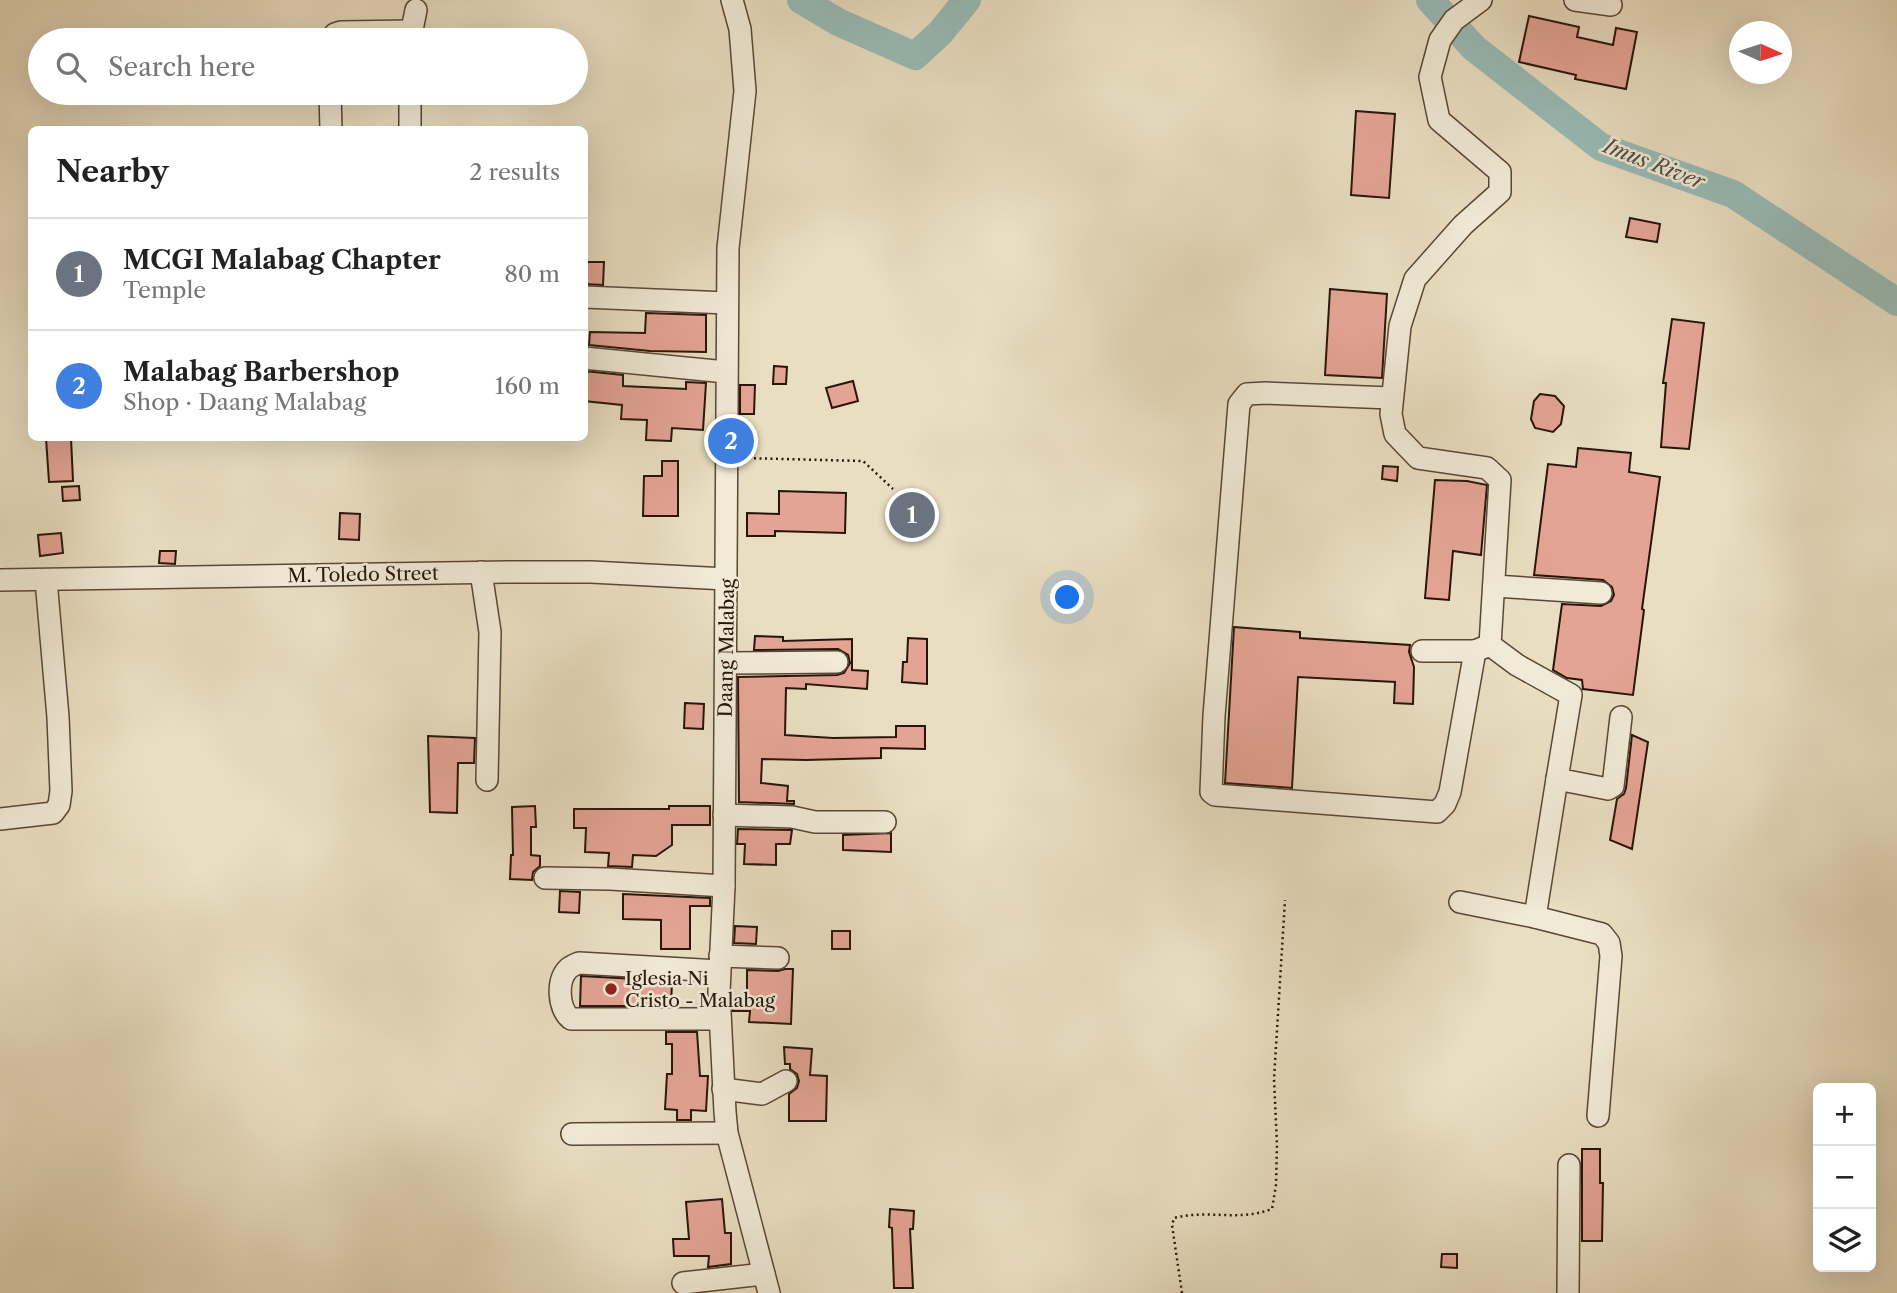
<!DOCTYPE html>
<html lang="en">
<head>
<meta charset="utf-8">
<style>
  :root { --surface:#fff; --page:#f2f2f2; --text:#222; --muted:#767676; --line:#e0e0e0; --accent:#8f2418 }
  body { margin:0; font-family:"Libre Caslon Text",serif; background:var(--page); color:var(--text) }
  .controls { position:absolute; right:21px; bottom:21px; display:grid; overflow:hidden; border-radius:10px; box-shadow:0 7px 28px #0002 }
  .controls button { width:63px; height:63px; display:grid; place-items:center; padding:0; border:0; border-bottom:2px solid var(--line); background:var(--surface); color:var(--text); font:35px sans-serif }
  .compass { position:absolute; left:1729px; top:21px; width:63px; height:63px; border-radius:50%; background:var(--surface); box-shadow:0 7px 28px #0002; rotate:93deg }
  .you { position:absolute; left:1068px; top:598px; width:24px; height:24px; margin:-18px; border:5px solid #fff; border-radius:50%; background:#1a73e8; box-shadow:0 0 0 10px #1a73e833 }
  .badge { display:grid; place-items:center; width:46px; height:46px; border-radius:50%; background:var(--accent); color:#fff; font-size:23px; font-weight:700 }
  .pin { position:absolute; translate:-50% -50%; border:4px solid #fff; box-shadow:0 2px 7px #0006 }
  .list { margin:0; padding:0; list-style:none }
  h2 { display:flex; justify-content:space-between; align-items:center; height:91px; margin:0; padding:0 28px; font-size:30px }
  h2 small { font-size:23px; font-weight:400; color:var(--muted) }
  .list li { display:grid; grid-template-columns:46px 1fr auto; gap:21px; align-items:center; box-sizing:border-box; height:112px; padding:0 28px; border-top:2px solid var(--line) }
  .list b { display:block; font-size:26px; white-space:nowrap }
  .list p { margin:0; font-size:23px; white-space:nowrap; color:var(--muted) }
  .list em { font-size:23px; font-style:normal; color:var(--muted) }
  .icon { flex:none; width:38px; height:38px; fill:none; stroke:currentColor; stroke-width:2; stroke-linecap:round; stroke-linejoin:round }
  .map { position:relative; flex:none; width:1897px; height:1293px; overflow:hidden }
  .search { position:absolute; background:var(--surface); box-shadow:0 7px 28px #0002; left:28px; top:28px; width:560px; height:77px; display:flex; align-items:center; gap:18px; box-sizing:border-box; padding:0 24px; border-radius:38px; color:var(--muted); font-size:26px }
  .panel { position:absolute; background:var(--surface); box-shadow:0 7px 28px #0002; left:28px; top:126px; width:560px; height:315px; border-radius:10px }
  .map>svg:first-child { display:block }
</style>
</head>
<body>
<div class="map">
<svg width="1897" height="1293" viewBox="0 0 1897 1293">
  <rect width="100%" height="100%" fill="#e9dec1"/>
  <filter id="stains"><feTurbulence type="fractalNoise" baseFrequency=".00286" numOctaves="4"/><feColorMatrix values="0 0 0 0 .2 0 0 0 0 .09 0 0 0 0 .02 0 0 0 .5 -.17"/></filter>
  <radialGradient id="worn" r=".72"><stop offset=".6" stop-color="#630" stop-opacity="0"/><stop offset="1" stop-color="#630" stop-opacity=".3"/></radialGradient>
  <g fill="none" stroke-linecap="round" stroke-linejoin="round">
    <g stroke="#98bbb7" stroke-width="28">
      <path d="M801 0 838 22 915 56 940 33 967 0"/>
      <path d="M1430 0 1474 48 1601 147 1733 194 1897 302"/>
    </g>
  </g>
  <g fill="#e4a495" stroke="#291508" stroke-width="2">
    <path d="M1529 16 1579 27 1577 37 1613 45 1616 28 1637 32 1626 89 1575 79 1576 75 1519 62Z"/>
    <path d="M1356 111 1395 114 1389 198 1351 195Z"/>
    <path d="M1630 218 1660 224 1657 242 1626 237Z"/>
    <path d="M585 262H604L603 285 584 284Z"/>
    <path d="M1330 289 1387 294 1382 378 1325 375Z"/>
    <path d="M646 313 706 315V352L650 351 589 345 590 332 645 333Z"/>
    <path d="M1672 319 1704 323 1689 449 1661 447 1666 383H1663Z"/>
    <path d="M774 366 787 367 786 384H773Z"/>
    <path d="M584 371 623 375V386L686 389V382L706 383 703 430 672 428 671 441 646 440 647 420 621 419 622 405 584 401Z"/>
    <path d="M853 381 858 401 832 408 826 388Z"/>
    <path d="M740 385H755L754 414H740Z"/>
    <path d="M1540 394 1555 396 1564 406 1561 424 1553 432 1535 428 1531 419 1534 401Z"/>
    <path d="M46 438H71L73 481 49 482Z"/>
    <path d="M1578 448 1631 453 1629 472 1660 477 1642 609 1644 610 1633 695 1583 689 1582 680 1567 678 1553 670 1562 604 1601 606 1611 601 1614 595 1612 587 1603 580 1534 575 1548 464 1576 467Z"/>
    <path d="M662 461H678V516H643L644 476H662Z"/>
    <path d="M1383 466 1398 467 1397 481 1382 479Z"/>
    <path d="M1435 480 1467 481 1487 485 1481 555 1453 551 1449 600 1425 598Z"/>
    <path d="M79 486 80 500 63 501 62 487Z"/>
    <path d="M779 491 846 493 845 533 775 531V536H747V513L779 514Z"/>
    <path d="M894 499 931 500 930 532 893 530Z"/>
    <path d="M340 513 360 514 359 540 339 539Z"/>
    <path d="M61 533 63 553 40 556 38 535Z"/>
    <path d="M160 551H176L175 564 159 563Z"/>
    <path d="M1234 627 1300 632V638L1410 645 1409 652 1414 667 1413 704 1394 703 1395 682 1298 677 1292 788 1225 783Z"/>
    <path d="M755 636 783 637V641L852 639V670L868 671 867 689 806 684V689L786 688 785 735 833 738 896 737V726H925V749L881 748V758L806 760 762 759 761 783 788 786 787 801H794V804L739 802 738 677 837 675 844 673 850 663 848 655 838 649 754 650Z"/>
    <path d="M908 638 927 639V684L902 682 903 662H907Z"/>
    <path d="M685 703 704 704 703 729 684 728Z"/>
    <path d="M1632 735 1648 742 1632 849 1610 840 1617 799 1624 794 1626 788Z"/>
    <path d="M428 736 475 738 474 763H458L457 813 430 812Z"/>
    <path d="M535 806 536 827H531V855L540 856V866L533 872 532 880 510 879 511 855H513L512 807Z"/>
    <path d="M669 806H710V825H672V845L656 856 633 855 632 867 608 866 609 853 585 852 586 828H574V809H669Z"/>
    <path d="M738 829 792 830 790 844H776V865L744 864 745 844H737Z"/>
    <path d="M891 833V852L843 850V835Z"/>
    <path d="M560 891 580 892 579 913 559 912Z"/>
    <path d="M623 894 710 898V906H690V949H661V920L623 919Z"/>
    <path d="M735 926 757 927 756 944 734 943Z"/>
    <rect x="832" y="931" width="18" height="18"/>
    <path d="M785 969H793L791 1024 749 1022 750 1011H733L732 998 747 997V970L778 971Z"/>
    <path d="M581 976 672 981 671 1006H580Z"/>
    <path d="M666 1032H697L700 1076H708L706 1111 691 1110V1120H677V1110L665 1109 667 1074H672V1044H666Z"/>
    <path d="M784 1047 812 1049 810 1075 827 1076 826 1121H789V1094L797 1088 799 1081 797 1074 790 1069V1064H785Z"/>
    <path d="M1582 1149H1600V1183H1603L1602 1241H1582Z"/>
    <path d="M722 1199 725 1233H731V1264L708 1267 709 1256H674L673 1239H689L686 1202Z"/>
    <path d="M890 1209 914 1211 913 1229H910L913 1288H894L892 1228 889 1227Z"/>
    <path d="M1442 1254H1457V1268L1441 1267Z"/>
  </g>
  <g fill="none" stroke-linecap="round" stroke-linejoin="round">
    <defs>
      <g id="minor">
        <path d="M732 0 740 29 745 91 728 248 724 886 719 992 725 1112 727 1133 769 1293"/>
        <path d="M1481 0 1454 20 1440 40 1430 77 1439 120 1500 172V192L1463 225 1415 279 1400 326 1391 414 1395 434 1418 458 1487 468 1500 480 1490 645 1517 665 1571 695 1557 779 1608 789 1613 786 1621 717"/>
        <path d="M1575 0 1611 5"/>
        <path d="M330 40 335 34 341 32 410 31"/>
        <path d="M410 40 416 10"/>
        <path d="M330 93 331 130"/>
        <path d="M410 93V130"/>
        <path d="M584 297 727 303"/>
        <path d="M584 358 726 372"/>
        <path d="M1391 398 1266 393 1247 394 1239 404 1214 716 1211 792 1215 795 1437 812 1445 804 1450 792 1475 651 1490 645"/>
        <path d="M481 572 490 632 487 780"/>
        <path d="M0 580 506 572H591L726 579"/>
        <path d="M1494 586 1601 593"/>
        <path d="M1422 651H1475"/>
        <path d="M726 663 837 662"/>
        <path d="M724 815 792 817 815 822H885"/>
        <path d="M0 819 53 813 59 805 61 791 58 717 46 580"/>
        <path d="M545 878 610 879 724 886"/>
        <path d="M1460 902 1535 917 1557 779"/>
        <path d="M1535 917 1602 934 1609 943 1611 956 1598 1116"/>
        <path d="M720 956 778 958"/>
        <path d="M719 971 579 963C578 963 570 967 569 968 556 980 558 1009 571 1019H720"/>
        <path d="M723 1089 762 1094 786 1081"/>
        <path d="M572 1134 727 1133"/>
        <path d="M683 1283 764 1274"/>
        <path d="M1568 1293 1569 1165"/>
      </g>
    </defs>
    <use href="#minor" stroke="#594736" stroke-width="24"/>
    <g stroke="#291508" stroke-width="2.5" stroke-dasharray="2 3.5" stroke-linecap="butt">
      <path d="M743 458 863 461 893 489"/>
      <path d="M1182 1293 1172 1225 1174 1218C1208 1209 1238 1222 1272 1209L1276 1185 1277 1145 1274 1079 1285 900"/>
    </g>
    <use href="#minor" stroke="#f1ead7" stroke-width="21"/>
  </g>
  <circle fill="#8f2418" stroke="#f1ead7" stroke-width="2.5" cx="611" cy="989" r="7"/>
  <g text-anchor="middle" stroke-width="5" stroke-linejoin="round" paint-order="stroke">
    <g font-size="19" fill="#291508" stroke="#f1ead7">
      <text transform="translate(363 574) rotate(-1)" y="7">M. Toledo Street</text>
      <text transform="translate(726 648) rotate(-89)" y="7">Daang Malabag</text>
    </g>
    <g font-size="19" fill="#291508" stroke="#f1ead7" text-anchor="start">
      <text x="625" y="985">Iglesia Ni<tspan x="625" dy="22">Cristo - Malabag</tspan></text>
    </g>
    <g font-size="21" font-style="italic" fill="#504f45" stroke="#f1ead7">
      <text transform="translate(1654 164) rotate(21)" y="7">Imus River</text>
    </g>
  </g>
  <rect width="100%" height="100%" filter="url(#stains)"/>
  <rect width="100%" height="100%" fill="url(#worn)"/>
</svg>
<div class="controls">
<button>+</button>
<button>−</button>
<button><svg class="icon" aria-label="layers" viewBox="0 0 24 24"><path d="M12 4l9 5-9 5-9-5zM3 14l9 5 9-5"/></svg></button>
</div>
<svg class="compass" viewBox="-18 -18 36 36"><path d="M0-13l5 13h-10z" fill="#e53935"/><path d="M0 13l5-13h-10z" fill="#767676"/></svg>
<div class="you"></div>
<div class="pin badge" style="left:912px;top:515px;background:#6b7280">1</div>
<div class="pin badge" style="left:731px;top:441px;background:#3f7fe0">2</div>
<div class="search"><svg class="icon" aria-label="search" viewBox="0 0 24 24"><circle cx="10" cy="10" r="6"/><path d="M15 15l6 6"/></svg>Search here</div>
<section class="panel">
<h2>Nearby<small>2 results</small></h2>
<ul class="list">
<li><span class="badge" style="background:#6b7280">1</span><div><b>MCGI Malabag Chapter</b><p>Temple</p></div><em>80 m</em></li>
<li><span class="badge" style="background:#3f7fe0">2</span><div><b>Malabag Barbershop</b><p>Shop · Daang Malabag</p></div><em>160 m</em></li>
</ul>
</section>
</div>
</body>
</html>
